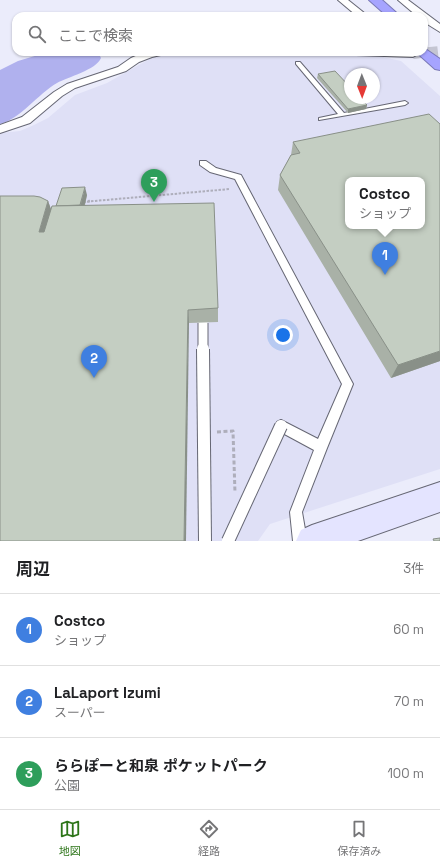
<!DOCTYPE html>
<html lang="ja">
<head>
<meta charset="utf-8">
<style>
  :root { --surface:#fff; --page:#f6f6f6; --text:#202124; --muted:#757577; --line:#e0e0e0; --accent:#2d7519 }
  body { margin:0; font-family:"Space Grotesk","Noto Sans JP",sans-serif; background:var(--page); color:var(--text) }
  .compass { position:absolute; left:344px; top:68px; width:36px; height:36px; border-radius:50%; background:var(--surface); box-shadow:0 1px 3px #0004; rotate:179deg }
  .you { position:absolute; left:283px; top:335px; width:14px; height:14px; margin:-10px; border:3px solid #fff; border-radius:50%; background:#1a73e8; box-shadow:0 0 0 6px #1a73e833 }
  .badge { display:grid; place-items:center; width:26px; height:26px; border-radius:50%; background:var(--accent); color:#fff; font-size:13px; font-weight:700 }
  .pin { position:absolute; translate:-50% -33px; filter:drop-shadow(0 1px 2px #0008) }
  .pin::after { content:''; position:absolute; top:21px; width:14px; height:12px; background:inherit; clip-path:polygon(0 0,100% 0,50% 100%) }
  .popup { position:absolute; left:345px; top:177px; width:80px; height:52px; box-sizing:border-box; display:grid; place-content:center; border-radius:8px; background:var(--surface); filter:drop-shadow(0 1px 3px #0005); font-size:13px; white-space:nowrap; color:var(--muted) }
  .popup b { font-size:15px; color:var(--text) }
  .popup::after { content:''; position:absolute; left:50%; top:100%; margin-left:-8px; border:8px solid transparent; border-top-color:var(--surface) }
  .list { margin:0; padding:0; list-style:none }
  h2 { display:flex; justify-content:space-between; align-items:center; height:52px; margin:0; padding:0 16px; font-size:17px }
  h2 small { font-size:13px; font-weight:400; color:var(--muted) }
  .list li { display:grid; grid-template-columns:26px 1fr auto; gap:12px; align-items:center; box-sizing:border-box; height:72px; padding:0 16px; border-top:1px solid var(--line) }
  .list b { display:block; font-size:15px; white-space:nowrap }
  .list p { margin:0; font-size:13px; white-space:nowrap; color:var(--muted) }
  .list em { font-size:13px; font-style:normal; color:var(--muted) }
  .icon { flex:none; width:22px; height:22px; fill:none; stroke:currentColor; stroke-width:2; stroke-linecap:round; stroke-linejoin:round }
  .map { position:relative; flex:none; width:440px; height:541px; overflow:hidden }
  .search { position:absolute; background:var(--surface); box-shadow:0 1px 3px #0004; left:12px; right:12px; top:12px; height:44px; display:flex; align-items:center; gap:10px; box-sizing:border-box; padding:0 14px; border-radius:12px; color:var(--muted); font-size:15px }
  .sheet { height:268px; background:var(--surface) }
  nav { display:flex; justify-content:space-around; align-items:center; box-sizing:border-box; height:56px; border-top:1px solid var(--line); background:var(--surface); font-size:11px; color:var(--muted) }
  nav a { display:grid; justify-items:center; gap:2px }
  nav .on { color:var(--accent) }
  .map>svg:first-child { display:block }
</style>
</head>
<body>
<div class="map">
<svg width="440" height="541" viewBox="0 0 440 541">
  <rect width="100%" height="100%" fill="#ebecfb"/>
  <path fill="#dfe0f6" fill-rule="evenodd" d="M193 52 378 56 401 61 440 96V469L270 524 258 541H0V133L20 131 34 125 48 118 75 95 107 83 153 57ZM350 74H374V98H350ZM348 180H422V226H348Z"/>
  <path fill="#b0b1ee" d="M48 52H98L101 58C96 70 68 77 57 83 39 93 19 120 0 124V70L18 61Z"/>
  <g fill="none" stroke-linecap="round" stroke-linejoin="round">
    <path stroke="#c4c5d2" stroke-width="10" stroke-dasharray="10 5" stroke-linecap="butt" d="M413 54 440 51"/>
    <defs>
      <g id="lane">
        <path d="M296 62H300L344 113 405 101 408 103 405 105 319 120V118L338 114 296 64Z"/>
        <path d="M200 161H206L216 168 241 175 353 384 327 448 302 512 307 541H293L290 512 314 450 277 430 275 426 277 422 281 420 318 439 342 384 235 179 210 172 200 165Z"/>
      </g>
      <g id="street">
        <path d="M338 0H348L368 16H357Z"/>
        <path d="M398 0H408L440 24V32L424 22V16H417Z"/>
        <path d="M145 52H166L165 54 152 57 139 62 126 71 75 88 62 96 30 123 0 133V125L22 117 54 92 67 84 118 67 131 58Z"/>
        <path d="M351 52H417L418 54 413 57 356 55Z"/>
      </g>
      <path id="secondary" d="M440 482V512L358 541H296L301 530 312 525Z"/>
      <g id="highway">
        <path d="M369 0H382L400 16H387Z"/>
        <path d="M424 48 440 59V70L435 69 416 52H424Z"/>
      </g>
    </defs>
    <use href="#lane" stroke="#666774" stroke-width="2"/>
    <use href="#street" stroke="#666774" stroke-width="2"/>
    <use href="#secondary" stroke="#666774" stroke-width="2"/>
    <use href="#highway" stroke="#7a79b6" stroke-width="2"/>
    <path stroke="#aeaebb" stroke-width="2" stroke-dasharray="2.5 1.5" stroke-linecap="butt" d="M83 202 230 189"/>
    <path stroke="#aeaebb" stroke-width="2.5" stroke-dasharray="3 2" stroke-linecap="butt" d="M83 202 90 201"/>
    <path stroke="#aeaebb" stroke-width="3" stroke-dasharray="4 2.5" stroke-linecap="butt" d="M217 432 233 431 235 493"/>
    <use href="#lane" fill="#fff" fill-rule="evenodd"/>
    <use href="#street" fill="#fff" fill-rule="evenodd"/>
    <use href="#secondary" fill="#e4e4ff" fill-rule="evenodd"/>
    <use href="#highway" fill="#a6a4ff" fill-rule="evenodd"/>
    <defs>
      <path id="lane-bridge-far1" d="M203 323V350"/>
      <g id="lane-bridge">
        <path d="M203 349 205 541"/>
        <path d="M228 541 281 426"/>
      </g>
    </defs>
    <use href="#lane-bridge-far1" stroke="#666774" stroke-width="11" stroke-linecap="butt"/>
    <use href="#lane-bridge" stroke="#666774" stroke-width="14" stroke-linecap="butt"/>
    <use href="#lane-bridge-far1" stroke="#fff" stroke-width="9"/>
    <use href="#lane-bridge" stroke="#fff" stroke-width="12"/>
  </g>
  <g fill="#a9b1a7">
    <path d="M318 74 367 105 366 109 348 113 317 78Z"/>
    <path d="M293 142 440 361 391 378 278 190 280 175 291 155Z"/>
    <path d="M87 195 85 205 218 308V322L189 323 0 541 48 201 51 209 56 206Z"/>
  </g>
  <g fill="#899088">
    <path d="M367 105 366 109 348 113V109Z"/>
    <path d="M85 187 87 195 81 220 79 212Z"/>
    <path d="M48 201 53 215 45 247 39 232Z"/>
    <path d="M188 310 189 323 186 541H184Z"/>
    <path d="M440 351V361L391 378 398 365Z"/>
  </g>
  <g fill="#c4cec2" stroke="#899088" fill-rule="evenodd">
    <path d="M335 71 350 87V98H360L367 105 348 109 318 74Z"/>
    <path d="M429 114 440 124V351L398 365 280 175 291 155 300 153 293 142ZM348 180H422V226H348Z"/>
    <path d="M85 187 80 205 56 206 62 188Z"/>
    <path d="M0 196H34L40 197 48 201 39 232H44L52 206 214 203 218 308 188 310 184 541H0Z"/>
    <path d="M440 538V541H434L433 539Z"/>
  </g>
</svg>
<svg class="compass" viewBox="-18 -18 36 36"><path d="M0-13l5 13h-10z" fill="#e53935"/><path d="M0 13l5-13h-10z" fill="#757577"/></svg>
<div class="you"></div>
<div class="pin badge" style="left:385px;top:275px;background:#3f7fe0">1</div>
<div class="popup"><b>Costco</b>ショップ</div>
<div class="pin badge" style="left:94px;top:378px;background:#3f7fe0">2</div>
<div class="pin badge" style="left:154px;top:202px;background:#2e9e5b">3</div>
<div class="search"><svg class="icon" aria-label="search" viewBox="0 0 24 24"><circle cx="10" cy="10" r="6"/><path d="M15 15l6 6"/></svg>ここで検索</div>
</div>
<section class="sheet">
<h2>周辺<small>3件</small></h2>
<ul class="list">
<li><span class="badge" style="background:#3f7fe0">1</span><div><b>Costco</b><p>ショップ</p></div><em>60 m</em></li>
<li><span class="badge" style="background:#3f7fe0">2</span><div><b>LaLaport Izumi</b><p>スーパー</p></div><em>70 m</em></li>
<li><span class="badge" style="background:#2e9e5b">3</span><div><b>ららぽーと和泉 ポケットパーク</b><p>公園</p></div><em>100 m</em></li>
</ul>
</section>
<nav>
<a class="on"><svg class="icon" aria-label="map" viewBox="0 0 24 24"><path d="M3 6l6-2 6 2 6-2v14l-6 2-6-2-6 2zM9 4v14M15 6v14"/></svg>地図</a>
<a><svg class="icon" aria-label="directions" viewBox="0 0 24 24"><path d="M12 3l9 9-9 9-9-9zM9 14v-3h6M13 9l2 2-2 2"/></svg>経路</a>
<a><svg class="icon" aria-label="saved" viewBox="0 0 24 24"><path d="M7 4h10v16l-5-4-5 4z"/></svg>保存済み</a>
</nav>
</body>
</html>
